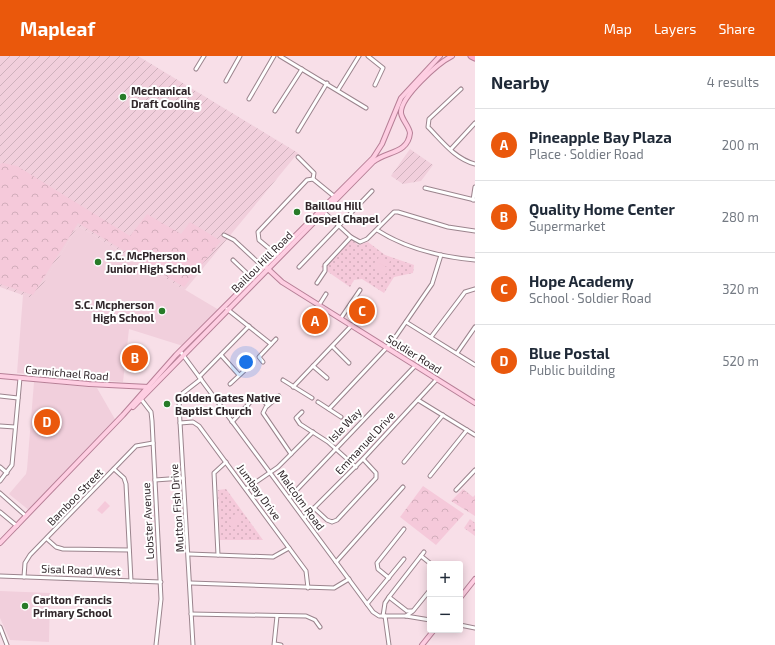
<!DOCTYPE html>
<html lang="en">
<head>
<meta charset="utf-8">
<style>
  :root { --surface:#fff; --page:#f6f6f7; --text:#1f2937; --muted:#747a83; --line:#e0e1e3; --accent:#ea580c }
  body { margin:0; font-family:"Exo 2",sans-serif; background:var(--page); color:var(--text) }
  .controls { position:absolute; right:12px; bottom:12px; display:grid; overflow:hidden; border-radius:4px; box-shadow:0 2px 10px #0003 }
  .controls button { width:36px; height:36px; display:grid; place-items:center; padding:0; border:0; border-bottom:1px solid var(--line); background:var(--surface); color:var(--text); font:20px sans-serif }
  .you { position:absolute; left:246px; top:306px; width:14px; height:14px; margin:-10px; border:3px solid #fff; border-radius:50%; background:#1a73e8; box-shadow:0 0 0 6px #1a73e833 }
  .badge { display:grid; place-items:center; width:26px; height:26px; border-radius:50%; background:var(--accent); color:#fff; font-size:13px; font-weight:700 }
  .pin { position:absolute; translate:-50% -50%; border:2px solid #fff; box-shadow:0 1px 4px #0006 }
  .list { margin:0; padding:0; list-style:none }
  h2 { display:flex; justify-content:space-between; align-items:center; height:52px; margin:0; padding:0 16px; font-size:17px }
  h2 small { font-size:13px; font-weight:400; color:var(--muted) }
  .list li { display:grid; grid-template-columns:26px 1fr auto; gap:12px; align-items:center; box-sizing:border-box; height:72px; padding:0 16px; border-top:1px solid var(--line) }
  .list b { display:block; font-size:15px; white-space:nowrap }
  .list p { margin:0; font-size:13px; white-space:nowrap; color:var(--muted) }
  .list em { font-size:13px; font-style:normal; color:var(--muted) }
  .map { position:relative; flex:none; width:475px; height:589px; overflow:hidden }
  header { display:flex; align-items:center; gap:24px; box-sizing:border-box; height:56px; padding:0 20px; background:var(--accent); color:#fff }
  header strong { font-size:19px }
  nav { display:flex; gap:22px; margin-inline-start:auto; font-size:14px }
  main { display:flex }
  aside { flex:1; background:var(--surface) }
  .map>svg:first-child { display:block }
</style>
</head>
<body>
<header>
<strong>Mapleaf</strong>
<nav><a>Map</a><a>Layers</a><a>Share</a></nav>
</header>
<main>
<div class="map">
<svg width="475" height="589" viewBox="0 0 475 589">
  <defs>
    <pattern id="industrial-furrows" width="10" height="10" patternUnits="userSpaceOnUse"><rect width="10" height="10" fill="#f1cfdc"/><path d="M-1 1l2-2M0 10L10 0M9 11l2-2" fill="none" stroke="#cfb2bd"/></pattern>
    <pattern id="green-dots" width="8" height="8" patternUnits="userSpaceOnUse"><rect width="8" height="8" fill="#f5c9da"/><path d="M2 2h.1M6 6h.1" fill="none" stroke="#d2adbb" stroke-width="1.8" stroke-linecap="round"/></pattern>
    <pattern id="forest-crowns" width="20" height="18" patternUnits="userSpaceOnUse"><rect width="20" height="18" fill="#f5c9da"/><path d="M2 6a3 3 0 1 1 6 0M12 15a3 3 0 1 1 6 0" fill="none" stroke="#d2adbb"/></pattern>
  </defs>
  <rect width="100%" height="100%" fill="#f8dfe8"/>
  <g fill="#f1cfdc">
    <path d="M78 170 219 254 183 290 129 273 123 326 17 317 23 239 34 242Z"/>
    <path d="M34 326 97 332 116 365 30 455 9 438 26 418 27 413Z"/>
    <path d="M0 535 50 537 49 586 10 584 0 562Z"/>
  </g>
  <g fill="url(#industrial-furrows)">
    <path d="M0 0H138L298 97 185 234 78 170 34 243 0 231Z"/>
    <path d="M410 93 433 109 421 125 403 128 391 120Z"/>
  </g>
  <g fill="url(#green-dots)">
    <path d="M350 182 358 189 368 186 385 199 414 209 413 217 394 221 384 237 362 223 354 224 350 231 321 211Z"/>
    <path d="M226 433 263 484H220L218 434Z"/>
    <path d="M470 463 475 467V480L464 472Z"/>
  </g>
  <g fill="url(#forest-crowns)">
    <path d="M3 107 17 110 130 180 147 158 181 178 190 166 221 185 184 231 78 167 33 239 0 228V108Z"/>
    <path d="M423 430 464 458 436 489 400 461Z"/>
    <path d="M463 433 473 441 475 439V460L451 445Z"/>
  </g>
  <g fill="#f5c9da">
    <path d="M379 200 390 205 387 211 377 206Z"/>
    <path d="M375 206 388 212 386 218 372 212Z"/>
    <path d="M105 445 110 450 102 458 97 454Z"/>
    <path d="M235 458 240 462 233 472 228 468Z"/>
  </g>
  <g fill="none" stroke-linecap="round" stroke-linejoin="round">
    <defs>
      <g id="minor">
        <path d="M280 0 366 52"/>
        <path d="M368 0 383 12 375 29"/>
        <path d="M196 13 204 0"/>
        <path d="M226 25 240 0"/>
        <path d="M461 33 429 63 428 71C442 85 455 103 475 108"/>
        <path d="M338 34 359 0"/>
        <path d="M249 43 274 0"/>
        <path d="M275 55 302 13"/>
        <path d="M298 75 327 27"/>
        <path d="M451 93 475 67"/>
        <path d="M298 101 314 117 313 123"/>
        <path d="M425 132 475 144"/>
        <path d="M473 144 475 131"/>
        <path d="M324 156 351 181 360 186 367 183 394 156H398L448 171 475 175"/>
        <path d="M377 174C405 192 442 201 475 204"/>
        <path d="M224 179 234 184 262 210H265"/>
        <path d="M277 199 259 184 258 176 307 124 313 123 335 141"/>
        <path d="M233 204 253 223"/>
        <path d="M299 211 372 135"/>
        <path d="M317 227 325 215V209L351 181"/>
        <path d="M319 249 326 238"/>
        <path d="M227 253 271 288"/>
        <path d="M341 262 360 234"/>
        <path d="M406 266 475 309"/>
        <path d="M431 281 462 240 465 236 475 233"/>
        <path d="M333 291 349 307"/>
        <path d="M180 295 373 556 379 560H406L430 564"/>
        <path d="M457 297 475 271"/>
        <path d="M221 299 239 319"/>
        <path d="M263 306 259 301 276 283"/>
        <path d="M313 310 327 322"/>
        <path d="M199 321 249 270"/>
        <path d="M283 324 312 342"/>
        <path d="M230 328 244 315"/>
        <path d="M293 331 352 269"/>
        <path d="M0 340 18 342"/>
        <path d="M279 340 266 351 263 357 291 398"/>
        <path d="M141 343 151 356 152 365 161 543 156 589"/>
        <path d="M418 344 475 379"/>
        <path d="M318 346 341 361"/>
        <path d="M329 353 392 286 432 228 441 199"/>
        <path d="M302 356 296 362 300 368 328 386 356 411"/>
        <path d="M232 366 254 342H260L268 349"/>
        <path d="M180 367 193 366 199 370 306 515 308 532"/>
        <path d="M0 370 15 371"/>
        <path d="M404 406 443 359"/>
        <path d="M0 411 7 417"/>
        <path d="M114 413 124 422 126 428 131 525"/>
        <path d="M430 420 467 374"/>
        <path d="M155 424 183 422"/>
        <path d="M0 425 12 409 20 322"/>
        <path d="M246 433 278 411 313 376"/>
        <path d="M456 434 475 414"/>
        <path d="M0 437 26 460"/>
        <path d="M289 442 415 310"/>
        <path d="M314 452 327 464 332 466 337 464 376 422V417L363 403"/>
        <path d="M0 456 17 470"/>
        <path d="M304 462 363 403 437 323"/>
        <path d="M47 483 56 491 63 493 129 494"/>
        <path d="M189 498 273 501 289 492"/>
        <path d="M218 499 214 417 226 406"/>
        <path d="M421 500 431 508"/>
        <path d="M336 506 403 431"/>
        <path d="M0 520 161 526"/>
        <path d="M24 521 25 507 30 499 136 390 153 387"/>
        <path d="M389 522 378 513 377 507 404 473"/>
        <path d="M191 527 334 532 349 523"/>
        <path d="M389 541 407 555H412"/>
        <path d="M367 548 404 503"/>
        <path d="M191 558 306 560 315 564 320 571"/>
        <path d="M383 560 385 547 389 541 424 496"/>
        <path d="M385 560 389 589"/>
        <path d="M406 560 413 555 430 534"/>
        <path d="M460 569 475 572"/>
        <path d="M0 571 7 589"/>
        <path d="M275 588 281 589"/>
        <path d="M193 589 179 349 183 337 201 323"/>
        <path d="M274 589 277 560"/>
      </g>
      <g id="major">
        <path d="M267 212 282 226 475 347"/>
        <path d="M0 320 89 328 149 331"/>
        <path d="M133 351 373 106C386 95 408 98 410 77 409 70 402 64 401 57 400 41 438 7 452 0"/>
        <path d="M0 487 123 359 176 299 373 102 382 88 401 42 440 0"/>
        <path d="M460 542 475 523"/>
        <path d="M422 589 434 574"/>
      </g>
      <path id="highway" d="M471 0 475 2"/>
    </defs>
    <use href="#minor" stroke="#9b848d" stroke-width="5"/>
    <use href="#major" stroke="#b67f96" stroke-width="6"/>
    <use href="#highway" stroke="#b67f96" stroke-width="7"/>
    <use href="#minor" stroke="#fff" stroke-width="3"/>
    <use href="#major" stroke="#fecee2" stroke-width="4"/>
    <use href="#highway" stroke="#feaecf" stroke-width="5"/>
  </g>
  <g fill="#277b28" stroke="#fff" stroke-width="1.5">
    <circle cx="123" cy="41" r="4"/>
    <circle cx="297" cy="156" r="4"/>
    <circle cx="98" cy="206" r="4"/>
    <circle cx="162" cy="255" r="4"/>
    <circle cx="167" cy="348" r="4"/>
    <circle cx="25" cy="550" r="4"/>
  </g>
  <g text-anchor="middle" stroke-width="4" stroke-linejoin="round" paint-order="stroke">
    <g font-size="11" font-weight="bold" fill="#31272b" stroke="#fff" text-anchor="start">
      <text x="131" y="39">Mechanical<tspan x="131" dy="13">Draft Cooling</tspan></text>
      <text x="305" y="154">Baillou Hill<tspan x="305" dy="13">Gospel Chapel</tspan></text>
      <text x="106" y="204">S.C. McPherson<tspan x="106" dy="13">Junior High School</tspan></text>
      <text x="154" y="253" text-anchor="end">S.C. Mcpherson<tspan x="154" dy="13">High School</tspan></text>
      <text x="175" y="346">Golden Gates Native<tspan x="175" dy="13">Baptist Church</tspan></text>
      <text x="33" y="548">Carlton Francis<tspan x="33" dy="13">Primary School</tspan></text>
    </g>
    <g font-size="11" fill="#31272b" stroke="#fff">
      <text transform="translate(262 206) rotate(-45)" y="4">Baillou Hill Road</text>
      <text transform="translate(414 298) rotate(32)" y="4">Soldier Road</text>
      <text transform="translate(67 317) rotate(5)" y="4">Carmichael Road</text>
      <text transform="translate(345 369) rotate(-46)" y="4">Isle Way</text>
      <text transform="translate(365 387) rotate(-47)" y="4">Emmanuel Drive</text>
      <text transform="translate(259 436) rotate(54)" y="4">Jumbay Drive</text>
      <text transform="translate(75 441) rotate(-46)" y="4">Bamboo Street</text>
      <text transform="translate(301 444) rotate(54)" y="4">Malcolm Road</text>
      <text transform="translate(177 452) rotate(-94)" y="4">Mutton Fish Drive</text>
      <text transform="translate(148 465) rotate(-93)" y="4">Lobster Avenue</text>
      <text transform="translate(81 514) rotate(2)" y="4">Sisal Road West</text>
    </g>
  </g>
</svg>
<div class="controls">
<button>+</button>
<button>−</button>
</div>
<div class="you"></div>
<div class="pin badge" style="left:315px;top:265px">A</div>
<div class="pin badge" style="left:135px;top:302px">B</div>
<div class="pin badge" style="left:362px;top:255px">C</div>
<div class="pin badge" style="left:47px;top:366px">D</div>
</div>
<aside>
<h2>Nearby<small>4 results</small></h2>
<ul class="list">
<li><span class="badge">A</span><div><b>Pineapple Bay Plaza</b><p>Place · Soldier Road</p></div><em>200 m</em></li>
<li><span class="badge">B</span><div><b>Quality Home Center</b><p>Supermarket</p></div><em>280 m</em></li>
<li><span class="badge">C</span><div><b>Hope Academy</b><p>School · Soldier Road</p></div><em>320 m</em></li>
<li><span class="badge">D</span><div><b>Blue Postal</b><p>Public building</p></div><em>520 m</em></li>
</ul>
</aside>
</main>
</body>
</html>
